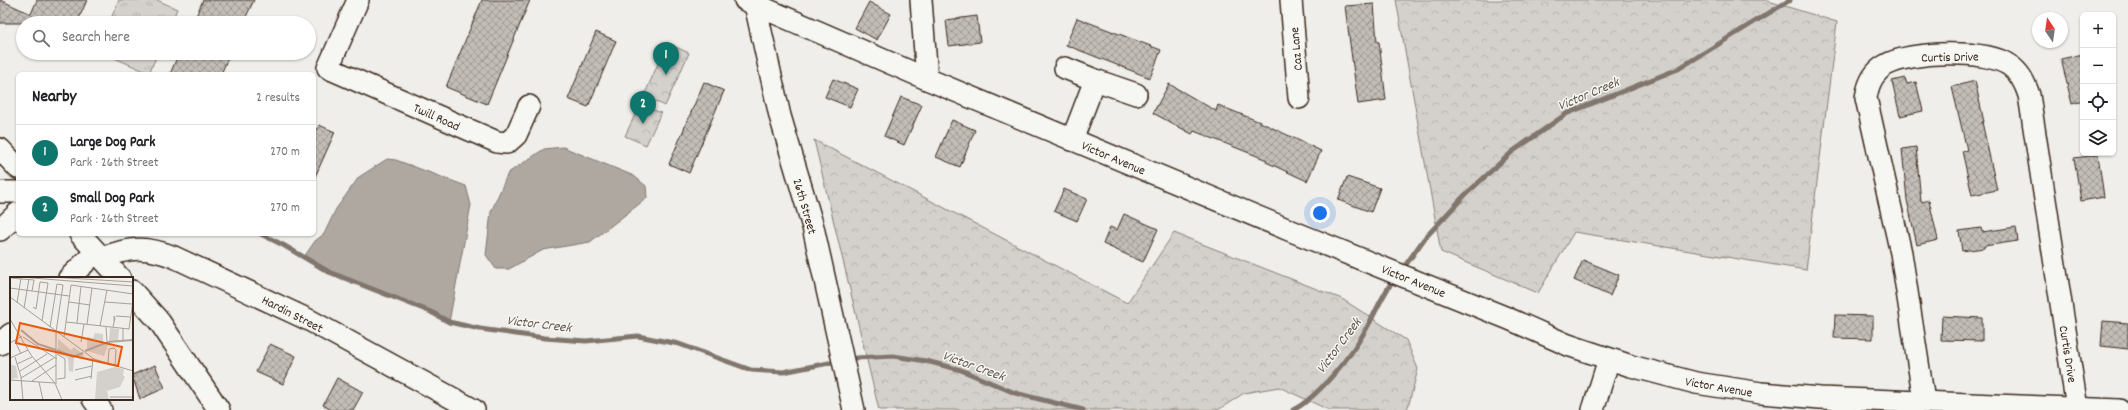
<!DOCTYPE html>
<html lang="en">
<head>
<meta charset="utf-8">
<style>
  :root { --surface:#fff; --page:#f2f2f2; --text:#202124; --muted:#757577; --line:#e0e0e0; --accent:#0f766e }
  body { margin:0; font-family:Dekko,sans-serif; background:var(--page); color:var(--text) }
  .controls { position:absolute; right:12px; top:12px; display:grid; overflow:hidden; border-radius:6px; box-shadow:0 1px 3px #0004 }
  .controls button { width:36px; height:36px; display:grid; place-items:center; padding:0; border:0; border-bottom:1px solid var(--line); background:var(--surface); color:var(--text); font:20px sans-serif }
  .compass { position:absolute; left:2032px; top:12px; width:36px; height:36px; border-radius:50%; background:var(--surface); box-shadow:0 1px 3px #0004; rotate:347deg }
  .you { position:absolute; left:1320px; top:213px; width:14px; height:14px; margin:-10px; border:3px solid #fff; border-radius:50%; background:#1a73e8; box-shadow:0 0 0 6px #1a73e833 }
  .badge { display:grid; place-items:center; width:26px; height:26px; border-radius:50%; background:var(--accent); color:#fff; font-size:13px; font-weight:700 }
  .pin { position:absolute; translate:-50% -33px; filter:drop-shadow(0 1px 2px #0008) }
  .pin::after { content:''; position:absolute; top:21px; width:14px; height:12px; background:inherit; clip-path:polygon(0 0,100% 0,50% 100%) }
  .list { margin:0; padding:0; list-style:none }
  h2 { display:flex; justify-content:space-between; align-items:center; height:52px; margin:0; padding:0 16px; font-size:17px }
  h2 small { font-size:13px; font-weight:400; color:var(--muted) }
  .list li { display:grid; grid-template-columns:26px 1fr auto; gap:12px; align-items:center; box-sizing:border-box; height:56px; padding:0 16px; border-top:1px solid var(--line) }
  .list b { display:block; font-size:15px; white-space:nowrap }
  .list p { margin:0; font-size:13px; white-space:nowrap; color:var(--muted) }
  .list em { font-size:13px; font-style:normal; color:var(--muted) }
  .icon { flex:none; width:22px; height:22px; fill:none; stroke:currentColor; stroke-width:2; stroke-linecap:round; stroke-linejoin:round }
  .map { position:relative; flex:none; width:2128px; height:410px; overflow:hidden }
  .search { position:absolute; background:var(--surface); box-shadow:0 1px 3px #0004; left:16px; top:16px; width:300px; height:44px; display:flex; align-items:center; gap:10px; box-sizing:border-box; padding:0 14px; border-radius:22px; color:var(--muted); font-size:15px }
  .panel { position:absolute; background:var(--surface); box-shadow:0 1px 3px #0004; left:16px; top:72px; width:300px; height:164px; border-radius:6px }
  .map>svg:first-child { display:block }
</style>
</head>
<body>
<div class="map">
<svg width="2128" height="410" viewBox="0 0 2128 410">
  <defs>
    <pattern id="grass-tufts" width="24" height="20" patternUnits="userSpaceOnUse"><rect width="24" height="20" fill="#d4d1cc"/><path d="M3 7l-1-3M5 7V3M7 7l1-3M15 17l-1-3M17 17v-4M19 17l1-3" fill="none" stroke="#b7b4af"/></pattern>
    <pattern id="forest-crowns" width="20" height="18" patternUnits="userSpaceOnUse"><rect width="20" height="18" fill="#d4d1cc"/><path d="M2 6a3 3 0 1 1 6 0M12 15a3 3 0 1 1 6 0" fill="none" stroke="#b7b4af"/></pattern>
    <pattern id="building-cross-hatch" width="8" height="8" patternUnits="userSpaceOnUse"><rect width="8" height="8" fill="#c2bdb7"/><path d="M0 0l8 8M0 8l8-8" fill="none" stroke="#9f9a94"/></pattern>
  </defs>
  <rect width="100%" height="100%" fill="#efeeea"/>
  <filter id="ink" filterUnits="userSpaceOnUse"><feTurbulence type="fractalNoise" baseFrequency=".025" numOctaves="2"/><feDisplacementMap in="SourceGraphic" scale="8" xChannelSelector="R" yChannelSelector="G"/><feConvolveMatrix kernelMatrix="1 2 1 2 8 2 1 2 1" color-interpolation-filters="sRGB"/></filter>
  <g filter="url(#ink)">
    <g fill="url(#grass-tufts)" stroke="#887e75">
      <path d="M119 0H157L177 9 171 23H109Z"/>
      <path d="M103 53H158L149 73Z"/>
    </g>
    <g fill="url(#forest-crowns)" stroke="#887e75">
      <path d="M1396 0H1765L1837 22 1806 270 1574 232 1538 293 1441 252Z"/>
      <path d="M667 43 689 53 665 106 644 96Z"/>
      <path d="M640 104 661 113 646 145 625 136Z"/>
      <path d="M814 140 1127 303 1174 233 1342 299 1406 340 1418 369 1408 407 1404 410H1329L1279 387 1244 393 1218 410H879Z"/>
    </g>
    <g fill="#afa8a1" stroke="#81766d">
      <path d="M563 147 634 176 646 186 647 198 590 242 543 250 509 269H496L486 255 491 212 508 173 544 149Z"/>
      <path d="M387 159 396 160 466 186 471 205 449 322 431 312 329 272 304 257 315 241 324 234 336 209 359 177Z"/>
    </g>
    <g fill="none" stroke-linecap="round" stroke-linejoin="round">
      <g stroke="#81766d" stroke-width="5">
        <path d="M261 234 283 245 329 272 431 312 449 322 480 329 545 338 586 341 638 336 679 344 751 370 783 372 829 363"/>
        <path d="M1407 263 1424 239 1465 195 1512 152 1566 114 1678 69 1790 0"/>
        <path d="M856 358 893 356 926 361 961 370 1015 393 1083 410"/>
        <path d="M1293 410C1317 398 1351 356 1365 331 1374 316 1380 300 1390 285"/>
      </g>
    </g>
    <g fill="url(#building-cross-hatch)" stroke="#3b2a1e">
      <path d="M0 0 31 14 37 0H87L77 23H0Z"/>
      <path d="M203 0H254L243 23H193Z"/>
      <path d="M482 0H530L487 104 446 87Z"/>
      <path d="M869 2 891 14 877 40 855 28Z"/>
      <path d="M1374 4 1377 42H1379L1386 100 1358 104 1345 6Z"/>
      <path d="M977 16 980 42 949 46 946 20Z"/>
      <path d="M1077 18 1161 50 1150 78 1066 45Z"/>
      <path d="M596 32 616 41 588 107 568 99Z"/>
      <path d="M179 53H230L221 74H170Z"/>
      <path d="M2083 54V101L2072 104 2061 59Z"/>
      <path d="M1905 78 1907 84 1916 82 1923 111 1900 116 1892 81Z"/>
      <path d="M833 79 858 89 850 107 825 97Z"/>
      <path d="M1975 81 1984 122H1982L1997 190 1972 195 1962 151 1967 150 1952 87Z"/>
      <path d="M704 82 724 91 689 173 669 164Z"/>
      <path d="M1169 84 1216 111 1218 105 1260 122 1321 151 1307 181 1266 162 1267 160 1194 131 1192 134 1153 113Z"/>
      <path d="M901 97 922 105 904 145 884 136Z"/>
      <path d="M952 120 975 130 960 167 936 157Z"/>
      <path d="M319 125 335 132 314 179V138Z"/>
      <path d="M1916 147 1921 202 1929 200 1938 240 1917 245 1907 200 1902 149Z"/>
      <path d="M2098 155 2104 197 2081 201 2074 158Z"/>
      <path d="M1347 177 1380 188 1371 212 1338 200Z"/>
      <path d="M1064 189 1087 199 1077 221 1054 211Z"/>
      <path d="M1124 214 1158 229 1143 262 1103 244 1110 227 1117 230Z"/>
      <path d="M2016 227 2018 241 1984 246V248L1962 251 1959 231 1981 228 1982 232Z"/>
      <path d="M1583 260 1619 275 1610 296 1574 280Z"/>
      <path d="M1835 315 1873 316V339L1834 338Z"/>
      <path d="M1942 316 1982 318V341L1941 340Z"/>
      <path d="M2103 321 2128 323V349L2101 346Z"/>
      <path d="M270 344 296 356 283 384 256 372Z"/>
      <path d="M155 365 165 388 140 399 132 375Z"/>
      <path d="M337 378 363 392 353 410H331L323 405Z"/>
    </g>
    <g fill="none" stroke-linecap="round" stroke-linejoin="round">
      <defs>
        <g id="minor">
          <path d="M358 0 328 68 497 142 507 143 516 135 529 106"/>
          <path d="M745 0 927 79 1289 230 1507 318 1568 345 1631 366 1696 383 1761 393 1820 398 2119 410"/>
          <path d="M754 0 780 116 813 227 854 410"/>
          <path d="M921 0 927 79"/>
          <path d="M1291 0 1299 98"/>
          <path d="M1065 68 1095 80 1072 140"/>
          <path d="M1095 80 1136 94"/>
          <path d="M0 149 18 168"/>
          <path d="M0 192H18"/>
          <path d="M0 230 18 213"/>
          <path d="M80 234 120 278"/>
          <path d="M102 258C130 247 146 246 174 257L309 320 474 410"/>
          <path d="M69 278 96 252"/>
          <path d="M132 291 159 321 219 410"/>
          <path d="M0 344 11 334"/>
          <path d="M93 399 101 410"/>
          <path d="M1924 401 1901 253 1866 98C1868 84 1873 72 1886 65 1910 51 1986 49 2009 65 2020 72 2025 83 2029 95L2077 408"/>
          <path d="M1593 410 1609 359"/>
        </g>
      </defs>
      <use href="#minor" stroke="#3b2a1e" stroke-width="24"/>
      <use href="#minor" stroke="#f6f6f2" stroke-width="21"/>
    </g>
  </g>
  <g text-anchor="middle" stroke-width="3" stroke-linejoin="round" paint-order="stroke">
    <g font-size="13" fill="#3b2a1e" stroke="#f6f6f2">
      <text transform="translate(1295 49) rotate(-95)" y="5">Caz Lane</text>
      <text transform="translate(1950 56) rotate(-1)" y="5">Curtis Drive</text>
      <text transform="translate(437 116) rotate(24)" y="5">Twill Road</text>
      <text transform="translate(1114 157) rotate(23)" y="5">Victor Avenue</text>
      <text transform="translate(806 206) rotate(74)" y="5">26th Street</text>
      <text transform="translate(1414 280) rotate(22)" y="5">Victor Avenue</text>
      <text transform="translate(293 313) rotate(27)" y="5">Hardin Street</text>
      <text transform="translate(2069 354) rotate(81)" y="5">Curtis Drive</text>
      <text transform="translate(1719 386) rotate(10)" y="5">Victor Avenue</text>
    </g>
    <g font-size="14" font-style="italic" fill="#64564c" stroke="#f6f6f2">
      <text transform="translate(1588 93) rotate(-23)" y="5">Victor Creek</text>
      <text transform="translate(539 323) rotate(7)" y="5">Victor Creek</text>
      <text transform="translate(1338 345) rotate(-53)" y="5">Victor Creek</text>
      <text transform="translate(974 365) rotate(20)" y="5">Victor Creek</text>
    </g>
  </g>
  <g transform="translate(10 277)">
    <rect width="123" height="123" fill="#efeeea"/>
    <path d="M100 51 109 52 108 65 99 64ZM85 56 93 57V64L98 68 94 79 77 74V60L83 61ZM48 62 61 73 64 70 74 78 71 82 64 80 63 95 59 94 58 81 48 77ZM105 90 114 92 113 98 115 100 110 110 97 114 99 123H85L87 95Z" fill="#d4d1cc"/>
    <path d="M0 87 6 89 8 101 0 102Z" fill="#d4d1cc"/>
    <path fill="none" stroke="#afa8a1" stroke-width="2" d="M11 53 28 67 46 73M47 73 63 80 73 76M75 74 98 65 123 63"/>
    <path fill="none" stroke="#a7a098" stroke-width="1" d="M10 0 123 9M40 0 123 5M0 1 24 3 22 14M0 11 59 19M0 20 84 82 123 94M59 25 80 28M95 25 122 27M7 26 11 1M23 30 26 32 30 5 38 6 32 44M14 31 19 2M106 39 120 40M0 42 21 78 45 106 52 123M56 45 119 52 123 24M67 46 71 9M77 47 82 11M90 49 97 13M40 50 47 7 53 8 46 55V107M96 50 97 64M103 50 105 41 104 39V44M13 60 47 82M54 60 61 8 123 17M5 64 11 77M113 64V51M71 65 74 47M0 66 12 59M5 80 11 100 13 123M0 81 18 73M7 87 22 80M98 87 99 72 104 71 106 73 105 89M65 93 82 89M10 94 37 77M11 101 44 81M47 102 55 101V82L47 77M81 102 83 81M0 103 45 106M65 103 82 99M22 104 46 88M29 105 33 123M100 120H123"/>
    <path fill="#e8590c" fill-opacity="0.15" stroke="#e8590c" stroke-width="2" d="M10 46 112 70 108 89 6 66Z"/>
    <rect width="123" height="123" fill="none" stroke="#3b2a1e" stroke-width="2"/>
  </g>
</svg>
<div class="controls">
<button>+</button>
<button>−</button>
<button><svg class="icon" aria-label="locate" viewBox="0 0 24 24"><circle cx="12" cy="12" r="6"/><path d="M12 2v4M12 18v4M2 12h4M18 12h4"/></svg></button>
<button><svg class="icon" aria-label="layers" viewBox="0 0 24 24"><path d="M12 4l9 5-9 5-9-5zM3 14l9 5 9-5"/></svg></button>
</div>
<svg class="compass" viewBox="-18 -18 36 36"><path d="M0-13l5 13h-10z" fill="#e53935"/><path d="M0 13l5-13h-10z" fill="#757577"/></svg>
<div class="you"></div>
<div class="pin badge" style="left:666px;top:75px">1</div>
<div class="pin badge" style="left:643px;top:124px">2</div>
<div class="search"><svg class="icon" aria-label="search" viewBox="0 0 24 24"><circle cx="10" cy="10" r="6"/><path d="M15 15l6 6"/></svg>Search here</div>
<section class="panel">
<h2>Nearby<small>2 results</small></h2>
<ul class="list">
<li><span class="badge">1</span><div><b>Large Dog Park</b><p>Park · 26th Street</p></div><em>270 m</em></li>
<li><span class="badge">2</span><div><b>Small Dog Park</b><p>Park · 26th Street</p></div><em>270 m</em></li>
</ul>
</section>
</div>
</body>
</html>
